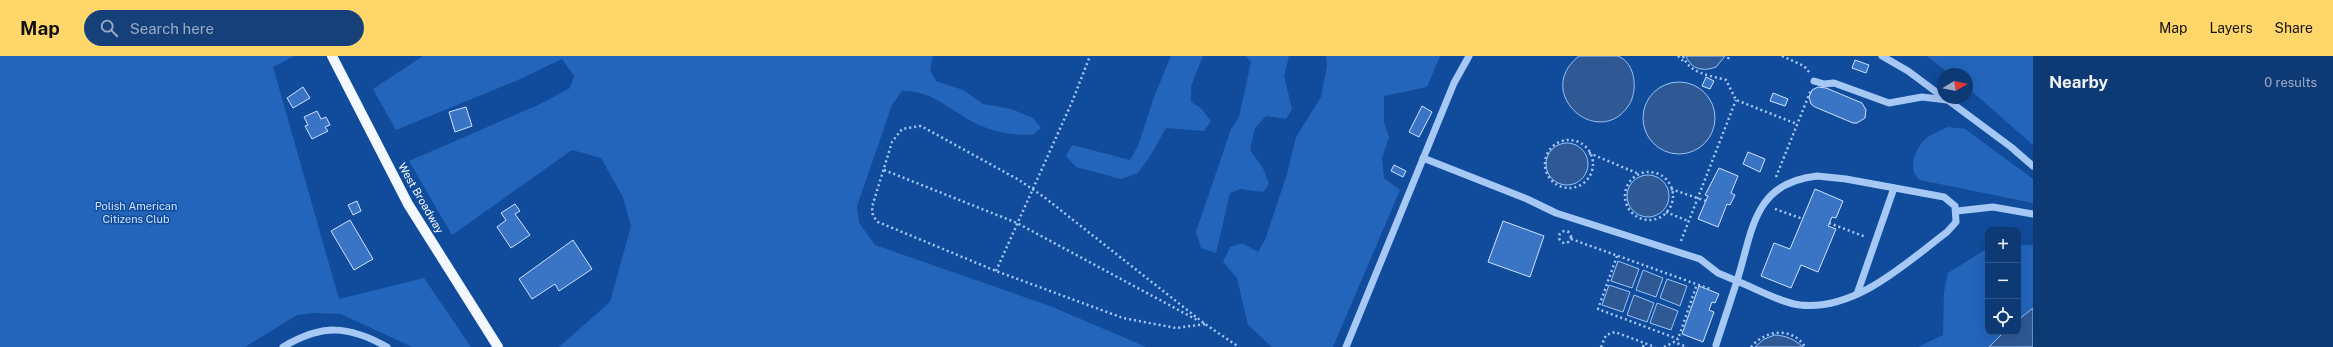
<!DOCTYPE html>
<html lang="en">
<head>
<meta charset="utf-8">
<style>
  :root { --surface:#0d3975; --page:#16407a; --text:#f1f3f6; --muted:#9aacc5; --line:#2d5387; --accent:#ffd669 }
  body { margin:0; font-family:"Public Sans",sans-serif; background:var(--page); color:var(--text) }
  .controls { position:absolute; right:12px; bottom:12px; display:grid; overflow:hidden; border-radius:8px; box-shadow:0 4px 16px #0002 }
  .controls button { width:36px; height:36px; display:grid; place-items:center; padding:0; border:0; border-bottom:1px solid var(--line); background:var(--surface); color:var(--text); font:20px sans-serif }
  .compass { position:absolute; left:1937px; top:12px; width:36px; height:36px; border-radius:50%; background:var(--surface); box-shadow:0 4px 16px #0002; rotate:80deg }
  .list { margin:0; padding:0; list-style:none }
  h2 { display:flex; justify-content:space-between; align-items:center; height:52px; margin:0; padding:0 16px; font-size:17px }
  h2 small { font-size:13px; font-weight:400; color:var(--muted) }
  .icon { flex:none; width:22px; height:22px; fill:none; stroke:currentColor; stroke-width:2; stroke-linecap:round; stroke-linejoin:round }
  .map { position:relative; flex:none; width:2033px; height:291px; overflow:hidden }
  header { display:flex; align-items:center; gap:24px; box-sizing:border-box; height:56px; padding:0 20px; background:var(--accent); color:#111 }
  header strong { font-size:19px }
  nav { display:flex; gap:22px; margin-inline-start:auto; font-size:14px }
  .search { width:280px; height:36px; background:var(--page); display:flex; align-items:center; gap:10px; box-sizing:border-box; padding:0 14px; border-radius:22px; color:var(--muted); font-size:15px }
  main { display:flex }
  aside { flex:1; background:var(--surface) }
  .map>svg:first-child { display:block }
</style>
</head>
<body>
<header>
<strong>Map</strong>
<div class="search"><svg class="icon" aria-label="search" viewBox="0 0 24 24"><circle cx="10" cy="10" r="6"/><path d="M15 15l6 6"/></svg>Search here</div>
<nav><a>Map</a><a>Layers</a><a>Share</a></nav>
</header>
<main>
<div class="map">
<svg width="2033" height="291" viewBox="0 0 2033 291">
  <rect width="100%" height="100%" fill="#114c9c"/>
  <g fill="#2365bb">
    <path d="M0 0H294L273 11 339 243 424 222 471 291H412L341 258 317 257 297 259 245 291H0Z"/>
    <path d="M423 0H933L930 14 936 25 963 34 983 48 1011 53 1033 62 1041 72 1033 79C1013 79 998 77 979 69 952 56 933 34 902 35L892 49 857 150 859 167 875 189 1050 250 1146 291H559L610 246 631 170 623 141 601 102 572 94 452 179 409 105 538 49 570 32 574 20 562 3 518 24 396 74 373 33Z"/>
    <path d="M1171 0H1203L1191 30V46L1201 52 1211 65 1204 75 1166 72 1152 97 1138 117 1121 123 1076 111 1066 100 1072 89 1130 104 1138 90 1154 41Z"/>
    <path d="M1246 0H1289L1284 20 1292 53 1286 63 1266 60 1255 72 1250 94 1263 112 1269 128 1263 136 1240 133 1230 137 1216 197 1201 192 1196 176 1231 73 1239 61 1251 6Z"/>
    <path d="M1326 0H1440L1427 31 1384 40V66L1389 81 1382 102 1384 122 1400 134 1333 291H1272L1248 269 1237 222 1223 206 1230 191 1242 187 1258 196 1265 184 1287 118 1296 81 1321 41 1327 10Z"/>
    <path d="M1927 0H2033V89L1967 31V18H1950Z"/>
    <path d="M1948 71 1965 73 2033 123V147L1920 124C1906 114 1916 89 1928 81 1934 77 1942 74 1948 71Z"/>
    <path d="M2018 189H2033V252L2018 264Z"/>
    <path d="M1988 192V276H2004L1989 291H1918L1943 279 1944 236 1948 217Z"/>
  </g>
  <g fill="#2f5995" stroke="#97c3f8">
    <path d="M1579 0C1588 0 1610 0 1618 0 1636 7 1638 35 1629 49 1599 95 1532 37 1579 0Z"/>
    <path d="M1686 0H1725L1716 11C1703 16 1691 13 1686 0Z"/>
    <circle cx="1679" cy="62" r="36"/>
    <circle cx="1567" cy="108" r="21"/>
    <circle cx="1648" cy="140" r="21"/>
    <path d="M1618 205 1639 213 1632 232 1611 225Z"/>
    <path d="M1643 214 1663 222 1656 241 1636 234Z"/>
    <path d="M1667 223 1687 230 1680 250 1660 242Z"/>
    <path d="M1609 229 1630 236 1623 256 1602 249Z"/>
    <path d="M1634 239 1654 247 1647 266 1627 259Z"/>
    <path d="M1657 247 1678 255 1671 274 1650 267Z"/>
    <path d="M2033 252V291H1989L2004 276H2018V264Z"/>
    <path d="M1775 279C1787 280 1794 283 1803 291H1755L1764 283Z"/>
  </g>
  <g fill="#3975c4" stroke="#cee3fe">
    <path d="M1855 4 1869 9 1866 17 1852 12Z"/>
    <path d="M1706 21 1714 25 1710 33 1702 30Z"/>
    <path d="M303 31 310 42 293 52 287 42Z"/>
    <path d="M1818 31 1826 32 1862 47 1866 54 1865 62 1857 67H1853L1815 51 1811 48 1809 41 1812 34Z"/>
    <path d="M1773 37 1788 43 1785 50 1770 45Z"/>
    <path d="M1422 50 1432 56 1419 81 1409 76Z"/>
    <path d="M466 51 472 70 455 76 449 56Z"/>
    <path d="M317 55 321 63 326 61 330 69 325 71 328 75 312 83 305 70 308 69 304 61Z"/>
    <path d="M1748 96 1765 103 1760 116 1743 108Z"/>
    <path d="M1394 109 1406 115 1403 121 1391 115Z"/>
    <path d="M1719 112 1738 120 1731 137 1735 139 1730 149 1727 148 1718 171 1698 163 1708 140 1705 139Z"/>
    <path d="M1815 133 1843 145 1836 162 1832 161 1828 170 1836 173 1818 216 1801 209 1791 232 1761 220 1774 187 1790 193Z"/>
    <path d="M357 145 361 155 353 159 348 149Z"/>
    <path d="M515 148 520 155 515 158 530 179 511 192 497 171 506 164 501 157Z"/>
    <path d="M350 164 373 203 354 214 331 175Z"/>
    <path d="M1503 165 1544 180 1530 221 1488 206Z"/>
    <path d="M573 184 592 213 559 235 555 228 532 243 519 223Z"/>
    <path d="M1699 230 1719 238 1715 247 1712 246 1709 254 1714 256 1703 286 1682 278Z"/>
  </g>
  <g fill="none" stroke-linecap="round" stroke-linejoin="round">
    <g stroke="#a5c8f5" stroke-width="2.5" stroke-dasharray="2 3" stroke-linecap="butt">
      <path d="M1678 0 1685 7"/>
      <path d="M1683 0C1690 18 1709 19 1726 24L1736 44 1797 68"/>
      <path d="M1782 0 1804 10 1809 16"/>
      <path d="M1728 3 1729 0"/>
      <circle cx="1569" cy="108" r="24"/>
      <path d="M1589 97 1639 118"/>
      <path d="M884 114 1017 167 1197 264"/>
      <circle cx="1649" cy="140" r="24"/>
      <path d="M1776 121 1811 34"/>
      <path d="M1671 133 1706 145"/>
      <path d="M1775 153 1803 163"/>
      <path d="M1666 156 1688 165"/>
      <path d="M1829 167 1866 181"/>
      <circle cx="1565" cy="181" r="6"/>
      <path d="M1571 183 1710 233"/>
      <path d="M1681 185 1736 44"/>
      <path d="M1617 200 1598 253 1678 283 1697 228"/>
      <path d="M996 215 1072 46 1090 0"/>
      <path d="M1205 268 1176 272 1123 262 996 215 878 166 873 160 872 151 892 86 902 73 921 70 1019 124 1044 141 1205 268 1239 291"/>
      <path d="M1601 291 1606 279 1615 276 1655 291"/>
      <path d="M1643 291 1644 287"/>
      <path d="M1664 291 1674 286 1687 291"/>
      <path d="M1751 291C1765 274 1792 270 1805 291"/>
    </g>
    <g stroke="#a5c8f5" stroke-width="7">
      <path d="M1882 0 1908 15 1943 41"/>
      <path d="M1814 25 1824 28 1834 27 1889 47 1922 41 1947 44"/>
      <path d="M1945 42 2011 91 2033 110"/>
      <path d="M1423 102 1527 143 1556 157 1700 203 1718 217 1737 225 1716 289"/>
      <path d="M1817 120 1846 123 1944 141 1955 150 1956 166 1947 176C1906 207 1856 255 1800 249 1779 246 1757 233 1737 225 1753 174 1753 127 1817 120Z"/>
      <path d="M1957 155 1993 151 2033 158"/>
      <path d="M1857 238 1894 132"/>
      <path d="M283 291C322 268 348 269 387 291"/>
      <path d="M1346 291 1454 27 1469 0"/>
    </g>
    <path stroke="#f3f8ff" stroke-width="10" d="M332 0 408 148 498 291"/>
  </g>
  <g text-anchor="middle" stroke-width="3" stroke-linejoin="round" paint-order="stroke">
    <g font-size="11" fill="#fff" stroke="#114c9c">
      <text transform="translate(421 142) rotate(60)" y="4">West Broadway</text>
    </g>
    <g font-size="11" fill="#cee3fe" stroke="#114c9c">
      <text x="136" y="154">Polish American<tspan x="136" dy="13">Citizens Club</tspan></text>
    </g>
  </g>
</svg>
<div class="controls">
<button>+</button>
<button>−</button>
<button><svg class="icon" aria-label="locate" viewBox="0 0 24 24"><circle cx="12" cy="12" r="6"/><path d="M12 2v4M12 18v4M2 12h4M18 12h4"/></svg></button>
</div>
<svg class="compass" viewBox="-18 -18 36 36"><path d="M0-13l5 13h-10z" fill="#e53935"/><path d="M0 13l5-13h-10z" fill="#9aacc5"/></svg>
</div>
<aside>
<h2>Nearby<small>0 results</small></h2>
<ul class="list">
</ul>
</aside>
</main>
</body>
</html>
